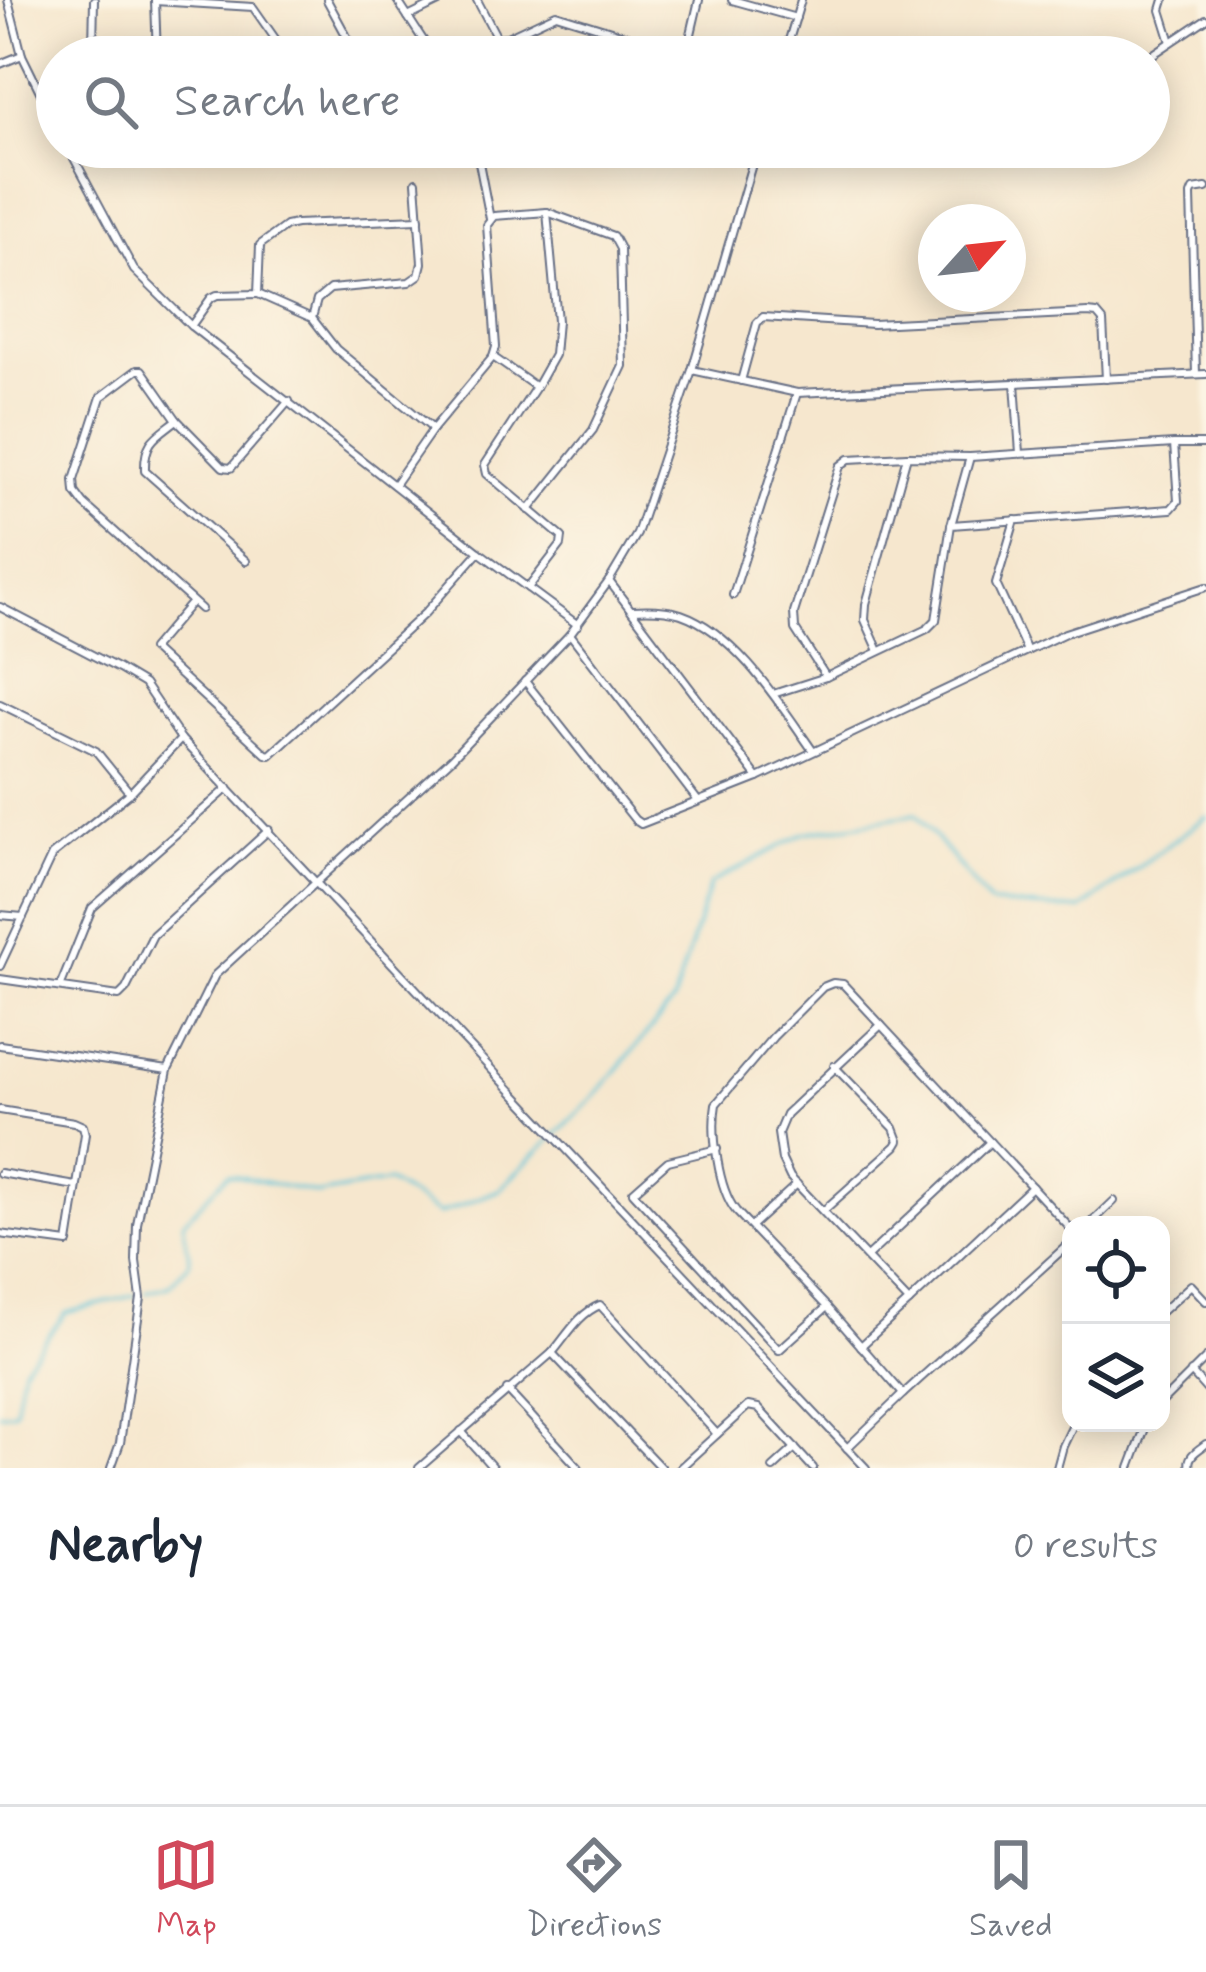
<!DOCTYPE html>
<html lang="en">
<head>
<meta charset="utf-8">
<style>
  :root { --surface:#fff; --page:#f2f2f3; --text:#1f2937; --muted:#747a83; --line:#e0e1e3; --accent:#d1495b }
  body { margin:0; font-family:Mynerve,sans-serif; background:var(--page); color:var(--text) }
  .controls { position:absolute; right:36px; bottom:36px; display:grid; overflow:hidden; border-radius:24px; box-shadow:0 6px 30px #0003 }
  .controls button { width:108px; height:108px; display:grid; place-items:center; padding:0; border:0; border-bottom:3px solid var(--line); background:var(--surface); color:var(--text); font:60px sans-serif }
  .compass { position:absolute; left:918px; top:204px; width:108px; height:108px; border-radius:50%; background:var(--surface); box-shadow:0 6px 30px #0003; rotate:63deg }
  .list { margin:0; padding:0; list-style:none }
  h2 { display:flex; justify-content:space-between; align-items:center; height:156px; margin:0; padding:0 48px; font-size:51px }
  h2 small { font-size:39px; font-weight:400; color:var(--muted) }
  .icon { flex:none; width:66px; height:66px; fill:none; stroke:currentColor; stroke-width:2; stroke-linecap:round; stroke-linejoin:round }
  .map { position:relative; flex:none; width:1206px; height:1468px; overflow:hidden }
  .search { position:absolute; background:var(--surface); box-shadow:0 6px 30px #0003; left:36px; right:36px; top:36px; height:132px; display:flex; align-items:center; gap:30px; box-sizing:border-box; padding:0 42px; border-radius:66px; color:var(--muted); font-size:45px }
  .sheet { height:336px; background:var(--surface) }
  nav { display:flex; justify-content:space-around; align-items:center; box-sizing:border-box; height:168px; border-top:3px solid var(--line); background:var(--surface); font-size:33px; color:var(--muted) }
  nav a { display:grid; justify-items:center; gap:6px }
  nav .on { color:var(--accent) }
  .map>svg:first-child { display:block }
</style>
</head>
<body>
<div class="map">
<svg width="1206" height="1468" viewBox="0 0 1206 1468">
  <rect width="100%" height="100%" fill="#fcf5e5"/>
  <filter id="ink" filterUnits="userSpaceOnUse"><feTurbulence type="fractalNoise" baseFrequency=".00833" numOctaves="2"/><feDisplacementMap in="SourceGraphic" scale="24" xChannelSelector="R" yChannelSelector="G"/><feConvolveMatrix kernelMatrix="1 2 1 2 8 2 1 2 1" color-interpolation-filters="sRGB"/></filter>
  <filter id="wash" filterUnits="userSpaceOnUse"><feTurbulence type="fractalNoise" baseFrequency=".004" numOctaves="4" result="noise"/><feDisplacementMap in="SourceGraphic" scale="48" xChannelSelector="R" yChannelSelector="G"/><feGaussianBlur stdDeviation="2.7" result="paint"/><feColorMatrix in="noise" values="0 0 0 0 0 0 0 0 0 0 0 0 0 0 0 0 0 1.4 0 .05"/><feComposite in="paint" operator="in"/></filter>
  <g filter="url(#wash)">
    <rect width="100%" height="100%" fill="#f6e7ce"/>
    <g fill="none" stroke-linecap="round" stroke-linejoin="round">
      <g stroke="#5dc5da" stroke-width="3">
        <path d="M146 1292 169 1286 190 1262 183 1222 228 1174 319 1194 388 1182 439 1214 499 1190 596 1095 673 1002 710 884 805 833 916 814 990 904 1080 910 1206 817"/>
        <path d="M0 1414 15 1411 23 1367 66 1313 135 1295"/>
      </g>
    </g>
  </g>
  <g filter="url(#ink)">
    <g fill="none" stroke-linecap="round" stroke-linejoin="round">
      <defs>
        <g id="street">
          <path d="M8 0 22 55 57 126"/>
          <path d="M94 0 93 46 98 57"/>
          <path d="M155 0 157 57"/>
          <path d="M327 0 358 57"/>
          <path d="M397 0 434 57"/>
          <path d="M477 0 497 38 507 37 556 14 679 52 688 47 699 0"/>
          <path d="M732 0 796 18"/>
          <path d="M1164 0 1161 10 1171 42"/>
          <path d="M155 1 253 7 288 57"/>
          <path d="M408 17 443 0"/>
          <path d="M784 57 801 0"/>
          <path d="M1149 57 1206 19"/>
          <path d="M0 64 22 55"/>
          <path d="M68 147 134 270 191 326 479 552 578 625"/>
          <path d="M476 147 490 219"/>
          <path d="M734 147 755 156 791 164 876 147"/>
          <path d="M258 294 312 318 336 349 433 429"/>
          <path d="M312 318 317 300 330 289 409 282 419 275 422 263 416 182"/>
          <path d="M191 326 211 298 217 295 258 294 260 245 286 226 296 224 419 219"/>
          <path d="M493 357 536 387 485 465 487 474 562 537 561 545 528 588"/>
          <path d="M692 370 797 393 1206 374"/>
          <path d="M1196 374 1191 195 1193 190 1206 188"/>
          <path d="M741 381 757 323 763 317 873 324 1088 313 1097 314 1103 321 1106 379"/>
          <path d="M1015 383 1020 453"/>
          <path d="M536 387 554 355 557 321 547 212"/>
          <path d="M177 420C155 437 144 441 145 471L246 561"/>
          <path d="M1174 444 1178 501 1171 509 951 525 936 620 927 629 826 677 795 629 794 613 840 466 849 459 907 456 970 457Z"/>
          <path d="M1174 444H1206"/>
          <path d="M394 485 433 429 493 357 496 347 487 225 494 216 547 212 613 236 620 249 623 366 593 430 529 510"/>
          <path d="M1015 520 996 584 1027 651"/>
          <path d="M951 525 970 457"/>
          <path d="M609 581 758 778"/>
          <path d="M733 595 797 393"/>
          <path d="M192 602 152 649 266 754 270 755 425 613 479 552"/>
          <path d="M0 607 119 669 144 684 181 739 866 1468"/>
          <path d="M201 609 84 504 75 492 74 480 101 397 137 370H142L177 420 223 467 231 468 289 401"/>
          <path d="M633 610C649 609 665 609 681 614 736 633 780 704 813 751"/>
          <path d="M570 634 698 801"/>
          <path d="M879 651 865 620 866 604 907 456"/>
          <path d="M525 681 635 820 641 824 758 778 1065 633 1206 587"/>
          <path d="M773 694 826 677"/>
          <path d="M0 704 96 751 130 793"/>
          <path d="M0 915 23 917"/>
          <path d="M0 966 52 855 130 793 181 739"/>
          <path d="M0 979 119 996 126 989 153 935 269 830"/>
          <path d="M60 987 92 908 228 788"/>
          <path d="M881 1025 786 1114 778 1133 782 1160 790 1177 909 1302 1032 1187"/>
          <path d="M0 1045 168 1070"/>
          <path d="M0 1110 74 1122 83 1126 85 1134 68 1243 0 1234"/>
          <path d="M717 1149 668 1161 633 1192 779 1350 827 1307"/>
          <path d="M0 1173 76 1186"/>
          <path d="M823 1211 896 1146 899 1141 894 1128 834 1066"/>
          <path d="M1089 1225 1114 1201"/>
          <path d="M751 1226 797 1184"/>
          <path d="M868 1256 990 1142"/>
          <path d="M1161 1312 1191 1285 1206 1301"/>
          <path d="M861 1346 909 1302"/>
          <path d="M552 1353C567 1336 578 1314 600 1305L717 1434"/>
          <path d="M1191 1372 1206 1389"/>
          <path d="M507 1390 579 1468"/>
          <path d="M903 1394 827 1307 736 1211C718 1189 711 1132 716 1104L773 1037 823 987 833 983 843 984 1071 1229"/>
          <path d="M1161 1403 1206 1358"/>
          <path d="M461 1431 493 1468"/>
          <path d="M847 1448 903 1394 1071 1242"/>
          <path d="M111 1468 120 1443 141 1298 136 1261 137 1224 168 1070 215 975 452 758 570 634 609 581 637 534 692 370 757 147"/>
          <path d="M419 1468 552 1353 661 1468"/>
          <path d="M680 1468 748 1406 758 1408 813 1468"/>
          <path d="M773 1468 795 1448"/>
          <path d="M1057 1468 1063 1446 1074 1423"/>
          <path d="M1130 1468 1147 1423"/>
          <path d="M1190 1468C1186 1456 1198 1450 1206 1444"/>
        </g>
      </defs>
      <use href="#street" stroke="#686f85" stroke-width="10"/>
      <use href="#street" stroke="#fff" stroke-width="6"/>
    </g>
  </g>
</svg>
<div class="controls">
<button><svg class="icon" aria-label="locate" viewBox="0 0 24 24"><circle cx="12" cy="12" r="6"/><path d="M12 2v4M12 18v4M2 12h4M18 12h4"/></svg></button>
<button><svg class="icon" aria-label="layers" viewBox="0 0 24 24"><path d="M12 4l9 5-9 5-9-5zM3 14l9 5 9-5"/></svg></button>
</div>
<svg class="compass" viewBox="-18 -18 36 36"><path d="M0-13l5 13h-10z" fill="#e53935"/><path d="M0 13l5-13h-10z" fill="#747a83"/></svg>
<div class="search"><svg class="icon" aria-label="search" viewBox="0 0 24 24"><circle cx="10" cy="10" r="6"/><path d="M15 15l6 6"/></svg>Search here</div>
</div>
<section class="sheet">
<h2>Nearby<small>0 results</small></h2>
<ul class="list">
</ul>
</section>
<nav>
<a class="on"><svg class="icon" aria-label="map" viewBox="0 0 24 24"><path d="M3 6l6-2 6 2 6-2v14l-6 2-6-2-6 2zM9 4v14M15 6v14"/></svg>Map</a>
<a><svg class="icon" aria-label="directions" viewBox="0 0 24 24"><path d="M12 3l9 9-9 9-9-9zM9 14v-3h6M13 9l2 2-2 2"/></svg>Directions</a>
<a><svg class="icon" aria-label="saved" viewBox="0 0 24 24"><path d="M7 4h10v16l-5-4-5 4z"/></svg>Saved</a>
</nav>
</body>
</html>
